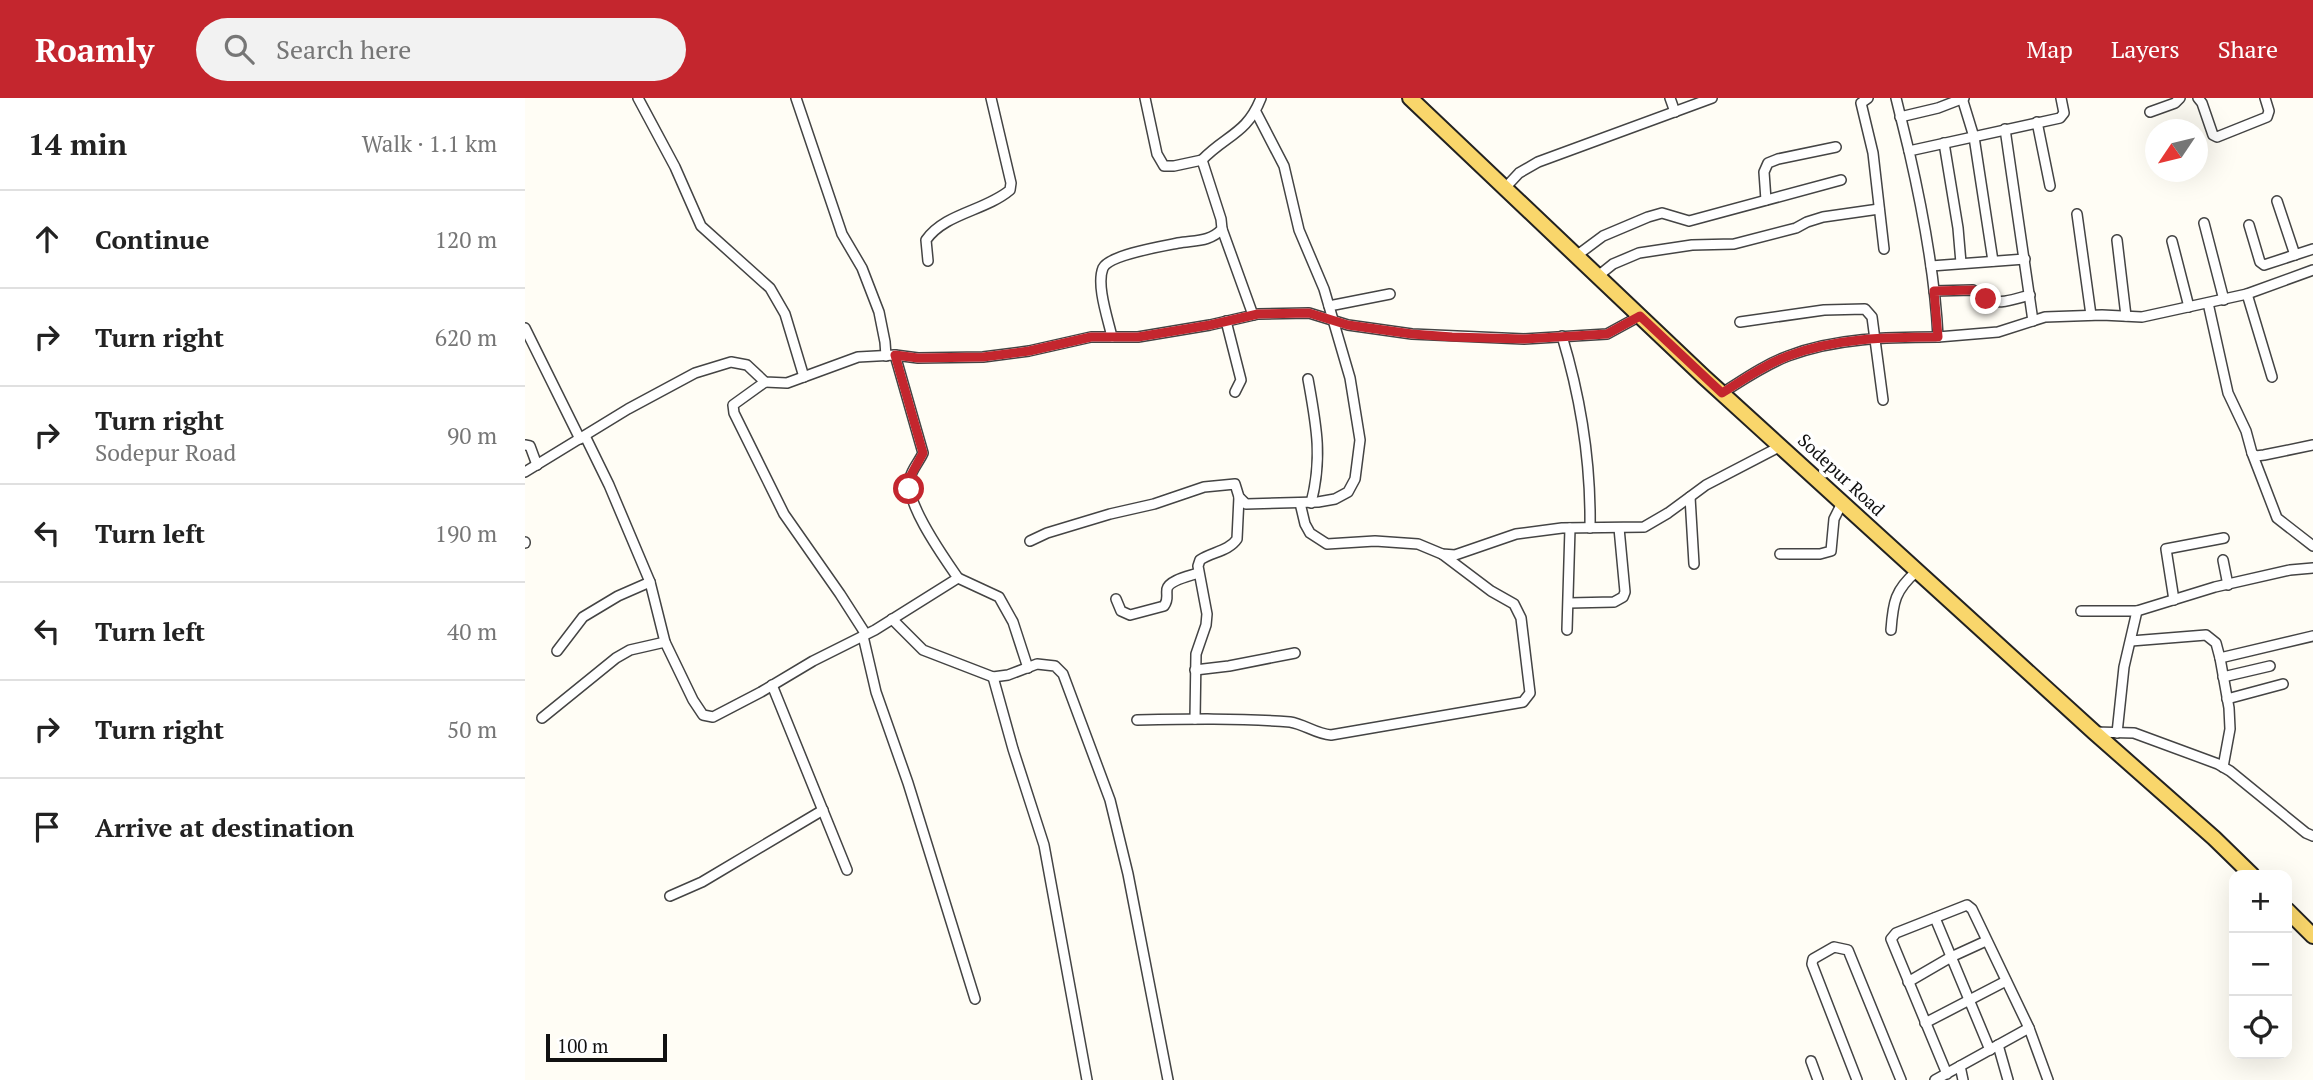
<!DOCTYPE html>
<html lang="en">
<head>
<meta charset="utf-8">
<style>
  :root { --surface:#fff; --page:#f2f2f2; --text:#222; --muted:#767676; --line:#e0e0e0; --accent:#c4262e }
  body { margin:0; font-family:"PT Serif",serif; background:var(--page); color:var(--text) }
  .controls { position:absolute; right:21px; bottom:21px; display:grid; overflow:hidden; border-radius:14px; box-shadow:0 7px 28px #0002 }
  .controls button { width:63px; height:63px; display:grid; place-items:center; padding:0; border:0; border-bottom:2px solid var(--line); background:var(--surface); color:var(--text); font:35px sans-serif }
  .compass { position:absolute; left:1620px; top:21px; width:63px; height:63px; border-radius:50%; background:var(--surface); box-shadow:0 7px 28px #0002; rotate:235deg }
  .scale { position:absolute; left:21px; bottom:18px; width:121px; box-sizing:border-box; padding-left:7px; border:4px solid #111; border-top:0; font-size:19px; line-height:24px; white-space:nowrap; color:#111; -webkit-text-stroke:5px #fff; paint-order:stroke }
  .stop { position:absolute; width:21px; height:21px; margin:-16px; border:5px solid #c4262e; border-radius:50%; background:#fff }
  .stop.end { background:#c4262e; border-color:#fff; box-shadow:0 2px 7px #0008 }
  .list { margin:0; padding:0; list-style:none }
  h2 { display:flex; justify-content:space-between; align-items:center; height:91px; margin:0; padding:0 28px; font-size:30px }
  h2 small { font-size:23px; font-weight:400; color:var(--muted) }
  .list li { display:grid; grid-template-columns:46px 1fr auto; gap:21px; align-items:center; box-sizing:border-box; height:98px; padding:0 28px; border-top:2px solid var(--line) }
  .list b { display:block; font-size:26px; white-space:nowrap }
  .list p { margin:0; font-size:23px; white-space:nowrap; color:var(--muted) }
  .list em { font-size:23px; font-style:normal; color:var(--muted) }
  .icon { flex:none; width:38px; height:38px; fill:none; stroke:currentColor; stroke-width:2; stroke-linecap:round; stroke-linejoin:round }
  .map { position:relative; flex:none; width:1788px; height:982px; overflow:hidden }
  header { display:flex; align-items:center; gap:42px; box-sizing:border-box; height:98px; padding:0 35px; background:var(--accent); color:#fff }
  header strong { font-size:33px }
  nav { display:flex; gap:38px; margin-inline-start:auto; font-size:24px }
  .search { width:490px; height:63px; background:var(--page); display:flex; align-items:center; gap:18px; box-sizing:border-box; padding:0 24px; border-radius:38px; color:var(--muted); font-size:26px }
  main { display:flex }
  aside { flex:1; background:var(--surface) }
  .map>svg:first-child { display:block }
</style>
</head>
<body>
<header>
<strong>Roamly</strong>
<div class="search"><svg class="icon" aria-label="search" viewBox="0 0 24 24"><circle cx="10" cy="10" r="6"/><path d="M15 15l6 6"/></svg>Search here</div>
<nav><a>Map</a><a>Layers</a><a>Share</a></nav>
</header>
<main>
<aside>
<h2>14 min<small>Walk · 1.1 km</small></h2>
<ul class="list">
<li><svg class="icon" aria-label="ahead" viewBox="0 0 24 24"><path d="M12 20V5M6 11l6-6 6 6"/></svg><div><b>Continue</b></div><em>120 m</em></li>
<li><svg class="icon" aria-label="right" viewBox="0 0 24 24"><path d="M7 20v-9h11M14 6l5 5-5 5"/></svg><div><b>Turn right</b></div><em>620 m</em></li>
<li><svg class="icon" aria-label="right" viewBox="0 0 24 24"><path d="M7 20v-9h11M14 6l5 5-5 5"/></svg><div><b>Turn right</b><p>Sodepur Road</p></div><em>90 m</em></li>
<li><svg class="icon" aria-label="left" viewBox="0 0 24 24"><path d="M17 20v-9H6M10 6l-5 5 5 5"/></svg><div><b>Turn left</b></div><em>190 m</em></li>
<li><svg class="icon" aria-label="left" viewBox="0 0 24 24"><path d="M17 20v-9H6M10 6l-5 5 5 5"/></svg><div><b>Turn left</b></div><em>40 m</em></li>
<li><svg class="icon" aria-label="right" viewBox="0 0 24 24"><path d="M7 20v-9h11M14 6l5 5-5 5"/></svg><div><b>Turn right</b></div><em>50 m</em></li>
<li><svg class="icon" aria-label="arrive" viewBox="0 0 24 24"><path d="M6 21V4h12l-3 4 3 4H6"/></svg><div><b>Arrive at destination</b></div></li>
</ul>
</aside>
<div class="map">
<svg width="1788" height="982" viewBox="0 0 1788 982">
  <rect width="100%" height="100%" fill="#fffdf5"/>
  <g fill="none" stroke-linecap="round" stroke-linejoin="round">
    <defs>
      <g id="street">
        <path d="M113 0 150 69 176 128 245 190 260 216 279 279"/>
        <path d="M271 0 317 136 337 170 354 214 360 244 361 258"/>
        <path d="M620 0 632 56 639 68H649L677 62"/>
        <path d="M1145 0 1150 14"/>
        <path d="M1343 0 1336 5 1348 55 1359 151"/>
        <path d="M1371 0 1384 53"/>
        <path d="M1437 0 1449 39 1468 163"/>
        <path d="M1536 0 1539 15 1535 20 1384 53C1398 114 1410 176 1413 239L1473 234 1520 219 1577 217 1617 219 1722 196 1788 172"/>
        <path d="M1673 0 1677 5 1688 37 1692 39 1742 19 1744 13 1740 0"/>
        <path d="M1625 14 1650 5 1655 0"/>
        <path d="M1375 19 1413 10 1439 0"/>
        <path d="M1512 24 1525 88"/>
        <path d="M1480 31 1508 223"/>
        <path d="M1419 45 1433 130 1436 165"/>
        <path d="M980 90 994 75 1013 64 1187 0"/>
        <path d="M1241 102 1239 74 1243 65 1253 61 1311 49"/>
        <path d="M1752 103 1770 157"/>
        <path d="M1552 116 1566 217"/>
        <path d="M1679 125 1699 202"/>
        <path d="M1724 127 1735 164 1739 167 1788 151"/>
        <path d="M697 131 728 217"/>
        <path d="M1592 142 1601 218"/>
        <path d="M1647 143 1664 209"/>
        <path d="M1051 158 1078 138 1123 119 1137 115 1164 123 1316 82"/>
        <path d="M403 163 401 142C420 115 460 113 485 92L486 85 466 0"/>
        <path d="M1406 168 1500 161"/>
        <path d="M1073 178 1088 166 1114 155 1167 147 1209 146 1271 130 1282 124 1298 119 1354 111"/>
        <path d="M1409 193 1448 192C1455 194 1456 200 1463 202 1475 207 1493 200 1505 197"/>
        <path d="M1722 196 1747 279"/>
        <path d="M1683 205 1703 295 1721 333 1727 355 1731 358 1739 357 1788 347"/>
        <path d="M804 208 865 196"/>
        <path d="M701 223 716 282 710 294"/>
        <path d="M1215 224 1299 212 1340 211 1347 219 1358 302"/>
        <path d="M0 230 55 341"/>
        <path d="M1037 238C1056 301 1066 364 1065 430"/>
        <path d="M587 239C583 221 571 187 578 170 584 157 638 148 653 145 670 142 685 144 697 131L696 121 677 62C701 37 722 36 736 0"/>
        <path d="M783 281C791 326 798 359 786 405"/>
        <path d="M240 284 208 307 209 315 259 416 315 496 340 535"/>
        <path d="M1197 295C1218 282 1239 267 1263 258 1310 240 1364 239 1413 239"/>
        <path d="M60 338 84 387 125 484 140 544 168 602 178 617 188 619 236 594 288 563 350 532 433 480C420 461 378 403 385 380 387 371 394 364 398 355L370 257"/>
        <path d="M0 347 5 348 12 367"/>
        <path d="M1727 355 1752 420 1788 448"/>
        <path d="M0 374 103 311 170 275 206 264 222 267 240 284 262 285 333 259 370 257 393 260 458 259 504 253 566 239H613L685 227 733 216 784 215 823 227 887 236 999 241 1082 236 1115 218"/>
        <path d="M1165 399 1169 466"/>
        <path d="M775 405 780 426 785 435 802 446 850 443 893 446 917 456 930 457 991 436 1037 430 1119 429 1143 415 1181 387 1256 348"/>
        <path d="M505 443 522 435 585 416 629 406 679 389 710 386 714 399 721 406 793 404 810 401 823 394 830 381 835 342 825 280 799 191 774 132 759 68 731 14"/>
        <path d="M0 444V445"/>
        <path d="M1255 456H1295L1306 453 1309 421 1317 405"/>
        <path d="M1698 462 1703 487"/>
        <path d="M433 480 474 499 488 524 503 570"/>
        <path d="M591 501 596 513 605 517 639 508C644 501 641 499 642 491 644 482 665 478 673 475"/>
        <path d="M1649 502 1641 451 1699 440"/>
        <path d="M1044 505 1089 504 1098 499 1100 494 1094 430"/>
        <path d="M1556 513H1612"/>
        <path d="M367 521 398 552 468 579 483 577 512 566 530 568 538 576 585 702 603 776 643 982"/>
        <path d="M1042 532 1045 430"/>
        <path d="M1366 532C1368 504 1370 492 1392 473"/>
        <path d="M338 538 351 594 383 685 450 901"/>
        <path d="M1606 543 1681 537 1691 545 1695 560 1704 610 1705 631 1698 669"/>
        <path d="M32 553 58 519 93 498 125 484"/>
        <path d="M1695 560 1788 538"/>
        <path d="M670 572 704 568 770 555"/>
        <path d="M468 579 488 651 519 747 562 982"/>
        <path d="M1698 579 1745 568"/>
        <path d="M247 587 322 772"/>
        <path d="M1702 601 1758 586"/>
        <path d="M17 620 91 560 105 552 140 544"/>
        <path d="M670 621 671 556 681 527 682 516 673 468 675 462C687 454 704 453 712 441L714 399"/>
        <path d="M612 622C663 621 714 620 765 624 779 626 791 636 806 637L998 604 1005 595 996 520 989 506 966 493 917 456"/>
        <path d="M1569 634 1609 635 1693 666 1705 673 1781 735 1788 738"/>
        <path d="M1592 635 1599 569 1612 513 1690 489 1765 472 1788 470"/>
        <path d="M145 798 177 784 298 712"/>
        <path d="M1410 820 1465 952"/>
        <path d="M1383 884 1426 859 1461 843"/>
        <path d="M1400 925 1481 883"/>
        <path d="M1504 930 1523 982"/>
        <path d="M1473 947 1483 982"/>
        <path d="M1286 963 1293 982"/>
        <path d="M1435 968 1438 982"/>
        <path d="M1332 982 1287 866 1288 861 1309 849 1323 852 1376 982"/>
        <path d="M1410 982 1504 930 1447 811 1442 807 1371 835 1366 841 1422 976"/>
      </g>
      <g id="primary">
        <path d="M885 0 1179 279 1569 634 1689 740 1727 777"/>
        <path d="M1762 812 1788 838"/>
      </g>
    </defs>
    <use href="#street" stroke="#444" stroke-width="12"/>
    <use href="#primary" stroke="#222" stroke-width="18"/>
    <use href="#street" stroke="#fff" stroke-width="9"/>
    <use href="#primary" stroke="#f9d66b" stroke-width="14"/>
  </g>
  <g fill="none" stroke-linecap="round" stroke-linejoin="round">
    <path stroke="#c4262e" stroke-width="9" d="M384 391 385 379 398 355 370 257 393 260 458 259 504 253 566 239H613L685 227 733 216 784 215 823 227 887 236 927 239 999 241 1082 236 1115 218 1197 295C1218 282 1239 267 1263 258 1310 240 1364 239 1413 239L1409 193 1448 192 1453 194 1461 201"/>
  </g>
  <g text-anchor="middle" stroke-width="7" stroke-linejoin="round" paint-order="stroke">
    <g font-size="18" fill="#111" stroke="#fff">
      <text transform="translate(1316 377) rotate(43)" y="6">Sodepur Road</text>
    </g>
  </g>
</svg>
<div class="controls">
<button>+</button>
<button>−</button>
<button><svg class="icon" aria-label="locate" viewBox="0 0 24 24"><circle cx="12" cy="12" r="6"/><path d="M12 2v4M12 18v4M2 12h4M18 12h4"/></svg></button>
</div>
<svg class="compass" viewBox="-18 -18 36 36"><path d="M0-13l5 13h-10z" fill="#e53935"/><path d="M0 13l5-13h-10z" fill="#767676"/></svg>
<div class="scale">100 m</div>
<div class="stop" style="left:384px;top:391px"></div>
<div class="stop end" style="left:1461px;top:201px"></div>
</div>
</main>
</body>
</html>
